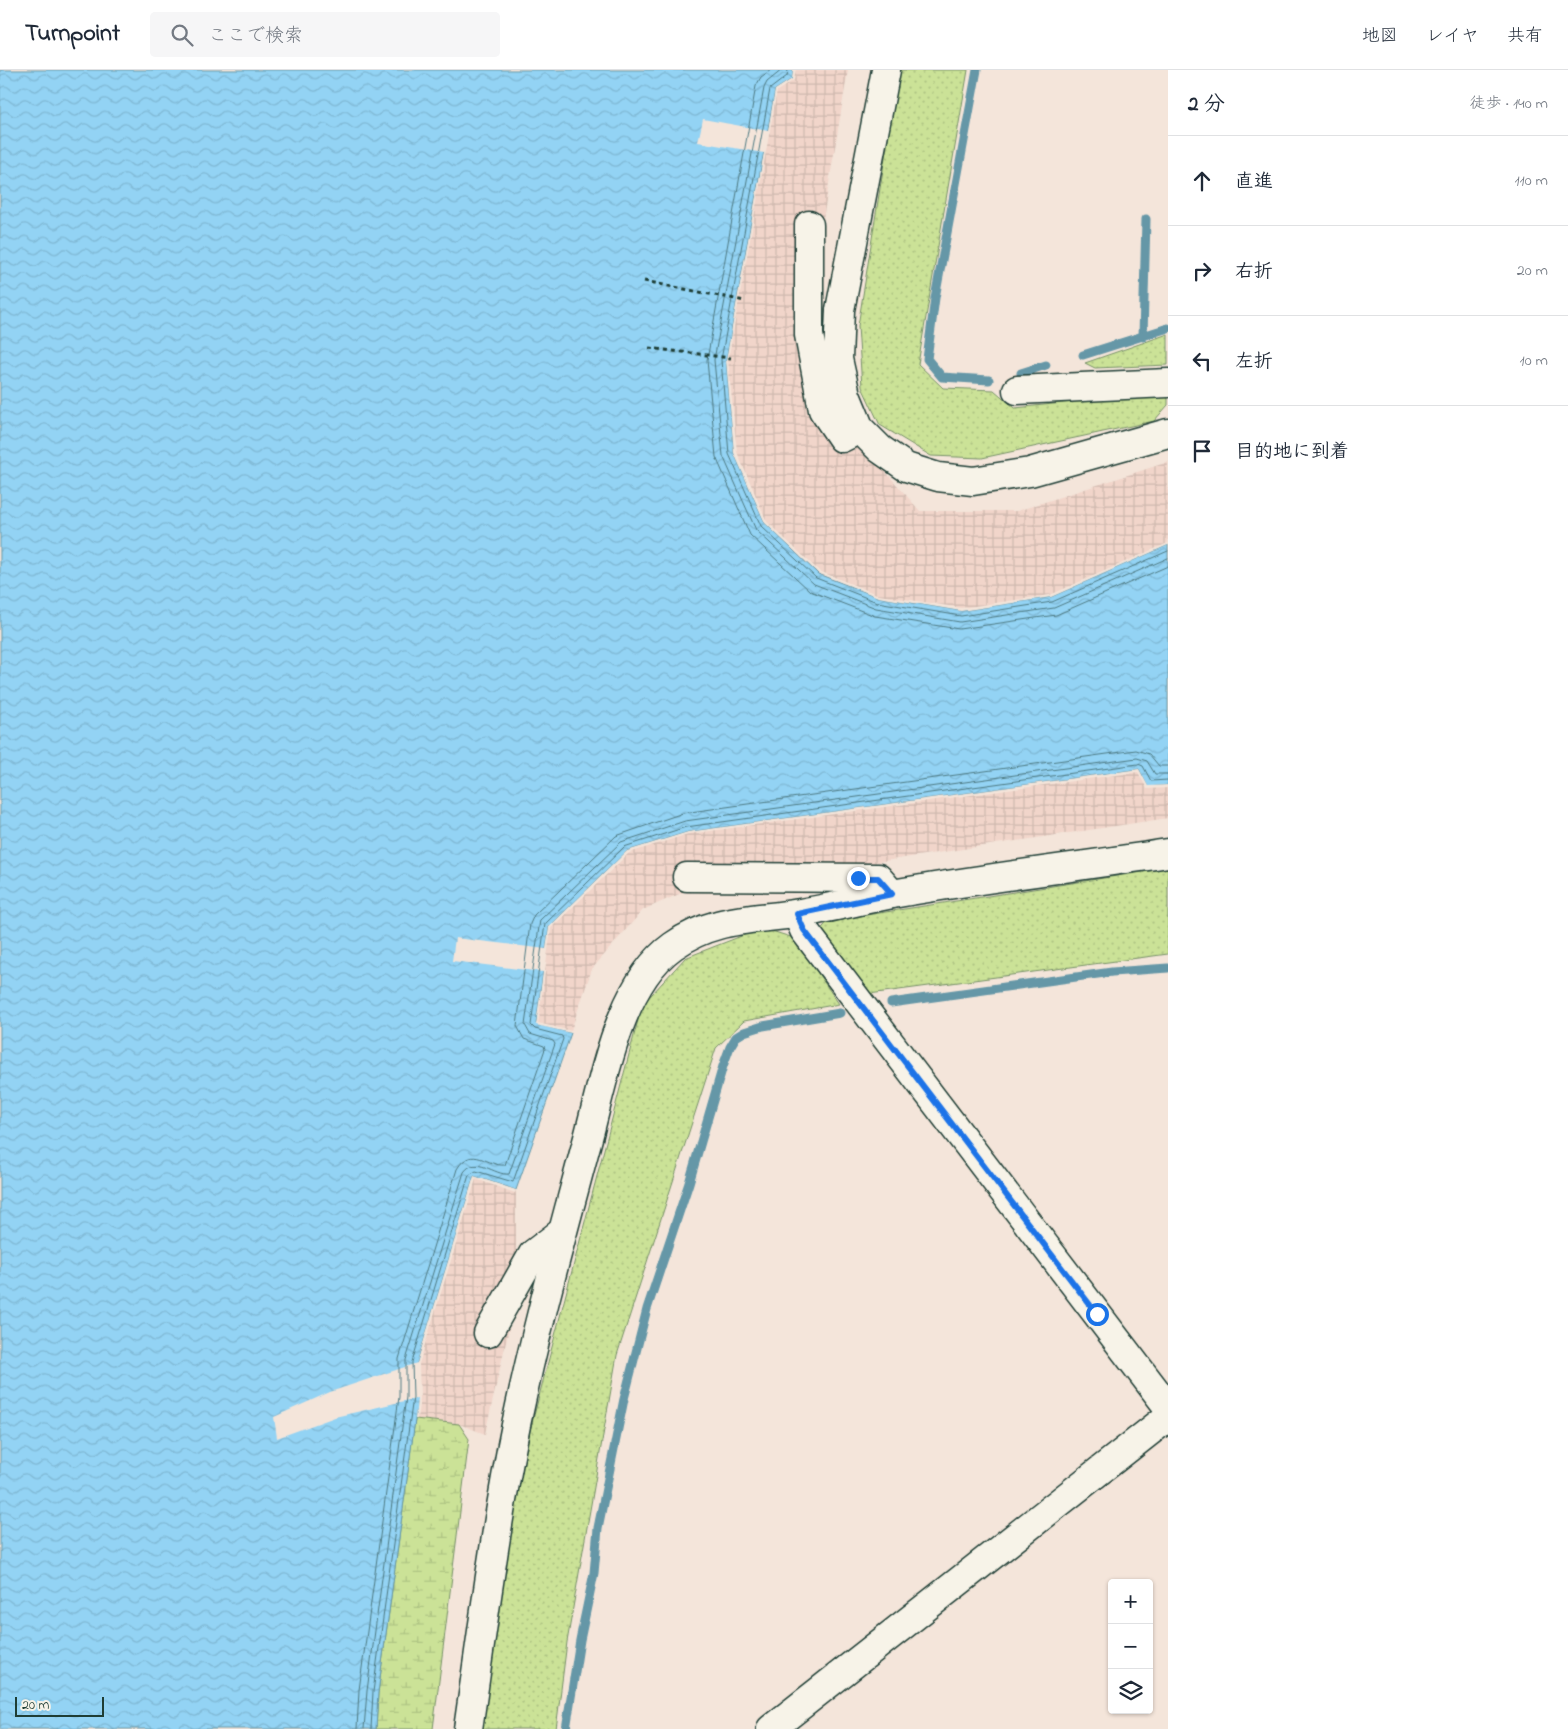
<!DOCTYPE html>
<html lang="ja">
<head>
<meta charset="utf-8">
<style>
  :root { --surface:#fff; --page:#f6f6f7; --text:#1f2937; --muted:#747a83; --line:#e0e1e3 }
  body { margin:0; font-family:"Indie Flower","Klee One",sans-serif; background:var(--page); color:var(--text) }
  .controls { position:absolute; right:15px; bottom:15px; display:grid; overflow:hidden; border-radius:5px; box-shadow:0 1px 4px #0004 }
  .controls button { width:45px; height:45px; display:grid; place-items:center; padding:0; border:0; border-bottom:1px solid var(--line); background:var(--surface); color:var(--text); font:25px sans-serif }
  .scale { position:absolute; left:15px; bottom:12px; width:89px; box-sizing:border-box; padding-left:5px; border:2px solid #1f3d34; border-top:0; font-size:14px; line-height:18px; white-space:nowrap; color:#1f3d34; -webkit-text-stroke:4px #f7f3e8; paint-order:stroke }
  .stop { position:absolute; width:15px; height:15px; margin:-11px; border:4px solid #1a73e8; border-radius:50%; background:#fff }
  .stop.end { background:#1a73e8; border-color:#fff; box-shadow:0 1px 5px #0008 }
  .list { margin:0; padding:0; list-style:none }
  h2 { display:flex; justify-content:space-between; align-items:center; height:65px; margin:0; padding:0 20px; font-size:21px }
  h2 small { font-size:16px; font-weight:400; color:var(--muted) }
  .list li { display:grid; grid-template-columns:32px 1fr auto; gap:15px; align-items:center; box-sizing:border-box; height:90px; padding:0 20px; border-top:1px solid var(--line) }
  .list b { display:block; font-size:19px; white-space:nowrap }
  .list em { font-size:16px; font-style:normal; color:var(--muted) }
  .icon { flex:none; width:28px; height:28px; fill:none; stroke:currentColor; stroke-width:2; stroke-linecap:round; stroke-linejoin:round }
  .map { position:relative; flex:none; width:1168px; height:1659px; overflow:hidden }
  header { display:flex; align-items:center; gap:30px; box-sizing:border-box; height:70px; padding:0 25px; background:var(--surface); border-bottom:1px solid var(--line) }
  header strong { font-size:24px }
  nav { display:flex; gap:28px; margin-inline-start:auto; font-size:18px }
  .search { width:350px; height:45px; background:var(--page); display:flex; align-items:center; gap:12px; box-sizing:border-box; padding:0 18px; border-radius:5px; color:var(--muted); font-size:19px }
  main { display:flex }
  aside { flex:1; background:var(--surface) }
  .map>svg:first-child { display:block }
</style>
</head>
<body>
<header>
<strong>Turnpoint</strong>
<div class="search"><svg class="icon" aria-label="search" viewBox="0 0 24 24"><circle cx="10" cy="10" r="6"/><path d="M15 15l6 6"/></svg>ここで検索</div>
<nav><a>地図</a><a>レイヤ</a><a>共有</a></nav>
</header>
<main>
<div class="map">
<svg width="1168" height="1659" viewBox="0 0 1168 1659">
  <defs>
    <pattern id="industrial-grid" width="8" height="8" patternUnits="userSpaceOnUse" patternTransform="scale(1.25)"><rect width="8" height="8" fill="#f1d5ca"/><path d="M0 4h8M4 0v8" fill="none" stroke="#ceb8ae"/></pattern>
    <pattern id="green-dots" width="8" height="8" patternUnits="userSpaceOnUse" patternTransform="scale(1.25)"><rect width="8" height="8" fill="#cbe297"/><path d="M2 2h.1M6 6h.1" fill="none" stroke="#aec383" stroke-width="1.8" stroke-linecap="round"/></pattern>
    <pattern id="wetland-marsh" width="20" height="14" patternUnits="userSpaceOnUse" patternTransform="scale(1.25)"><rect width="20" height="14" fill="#cbe297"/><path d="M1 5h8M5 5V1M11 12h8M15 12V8" fill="none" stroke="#aec383"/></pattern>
    <pattern id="water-waves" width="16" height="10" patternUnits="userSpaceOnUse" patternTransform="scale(1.25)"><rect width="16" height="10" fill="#93d3f4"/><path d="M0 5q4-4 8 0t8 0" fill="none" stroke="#7eb6d2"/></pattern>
  </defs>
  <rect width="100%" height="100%" fill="#f4e5da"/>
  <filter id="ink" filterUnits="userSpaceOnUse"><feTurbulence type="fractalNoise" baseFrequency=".02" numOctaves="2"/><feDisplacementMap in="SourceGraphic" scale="10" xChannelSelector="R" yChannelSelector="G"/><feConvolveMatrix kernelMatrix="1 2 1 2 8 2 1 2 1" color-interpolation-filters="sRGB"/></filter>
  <g filter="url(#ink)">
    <path fill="url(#industrial-grid)" d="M632 0H848L823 149 817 265 834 343 920 441H1017L1168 392V748L686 821 643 840 592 899 516 1120V1228L485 1364 459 1354 415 1349 421 751Z"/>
    <g fill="url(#green-dots)" stroke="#759066">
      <path d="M899 0H968L918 294 943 318 994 320 1015 338 1168 322V335L1154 351 982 388 931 386 880 355 862 317 858 256Z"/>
      <path d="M1168 264V295L1095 298 1085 293Z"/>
      <path d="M1168 798V884L869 924 819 862 828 851Z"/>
      <path d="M762 858 794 868 839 934 744 951 716 978 617 1285 567 1572 556 1659H481L522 1391 642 935 685 888Z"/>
    </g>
    <path fill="url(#wetland-marsh)" stroke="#759066" d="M415 1349 459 1354 469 1369 433 1659H376L378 1623Z"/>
    <path fill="url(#water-waves)" stroke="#6597a7" d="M0 0H793L792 9 775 20 726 290 734 383 765 453 818 504 878 527 961 541 1051 527 1168 475V715L1148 717 1139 699 688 762 627 781 549 857 536 954 571 963 516 1120 474 1106 417 1293 418 1328 378 1623 376 1659H0Z"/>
    <g fill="#f4e5da">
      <path d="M793 0H796L794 10 777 21 728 290 737 382 767 452 819 501 879 525 961 538 1050 525 1168 473V475L1051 527 961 541 878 527 818 503 765 453 734 383 726 290 764 83 698 72 703 49 768 61 775 20 792 9Z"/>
      <path d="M1139 699 1148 716 1168 715V718L1147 719 1138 702 688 764 629 783 551 858 538 953 571 961V963L536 955 543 902 452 891 455 868 546 879 549 857 627 781 688 762Z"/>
      <path d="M474 1106 516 1120 515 1123 476 1109 419 1294 420 1328 417 1349H415L417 1328 335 1347 277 1368 274 1347 330 1322 417 1293Z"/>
    </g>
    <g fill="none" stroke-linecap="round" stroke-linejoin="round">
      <g stroke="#4d7981" stroke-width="1">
        <path d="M771 0 761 7 756 16 707 290 716 387 750 465 810 521 875 546 959 559 1056 545 1168 496"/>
        <path d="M782 0 767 12 764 18 714 290 723 386 756 460 814 514 876 538 960 552 1054 538 1168 488"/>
        <path d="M788 0 787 6 770 19 721 290 729 384 761 456 816 508 877 532 961 546 1052 532 1168 481"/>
        <path d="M357 1659 359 1620 399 1327V1289L457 1099C472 1074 488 1097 505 1095L545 979 544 976 524 969 517 956 530 854 534 845 616 766 683 743 1136 680 1149 684 1159 696H1168"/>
        <path d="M364 1659 367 1621 406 1327V1290L464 1102C476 1085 495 1106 509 1104L555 974 553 971 530 964 525 955 540 850 621 772 685 751 1137 688 1147 691 1155 704H1168"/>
        <path d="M371 1659 373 1622 413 1327 412 1292 469 1105 476 1101 513 1112 563 969 562 966 535 959 531 955 545 854 624 777 686 757 1138 694 1143 696 1151 711 1168 710"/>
      </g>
      <g stroke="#6597a7" stroke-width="9">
        <path d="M977 0 935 228 927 289 942 307 989 310"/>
        <path d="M1143 267 1146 149"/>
        <path d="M1083 285 1168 258"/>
        <path d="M1021 303 1046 295"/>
        <path d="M891 933 1112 902 1168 898"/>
        <path d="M566 1659 580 1570 594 1503 598 1458 624 1329 647 1239 689 1113 723 996 730 977 736 967 744 962 763 956 840 943"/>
      </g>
      <defs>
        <g id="minor">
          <path d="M886 0 840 240 838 289 846 325 860 359 880 379 906 397 938 407 973 411 1030 402 1168 363"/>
          <path d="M809 155V265L823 340 842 368 860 359"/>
          <path d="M1017 320 1168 313"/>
          <path d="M687 807 878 808 892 824"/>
          <path d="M797 844 804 860 1168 1337"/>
          <path d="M488 1263 533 1184 562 1162"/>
          <path d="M468 1659C483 1556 496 1452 517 1350 536 1259 561 1169 585 1079 603 1016 617 916 673 876 716 846 753 851 800 843 831 838 861 830 892 824 983 808 1076 797 1168 783"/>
          <path d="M771 1659 1168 1347"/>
        </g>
      </defs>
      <use href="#minor" stroke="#1f3d34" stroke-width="31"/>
      <g stroke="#1f3d34" stroke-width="3" stroke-dasharray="4 4" stroke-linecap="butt">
        <path d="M644 211 745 231"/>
        <path d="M649 278 731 288"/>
      </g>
      <use href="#minor" stroke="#f7f3e8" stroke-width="28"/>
    </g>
  </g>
  <g fill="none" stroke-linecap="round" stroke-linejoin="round" filter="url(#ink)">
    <path stroke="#1a73e8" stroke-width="6" d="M858 808H878L892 824 797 844 804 860 1097 1244"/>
  </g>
</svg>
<div class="controls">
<button>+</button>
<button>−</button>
<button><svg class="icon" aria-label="layers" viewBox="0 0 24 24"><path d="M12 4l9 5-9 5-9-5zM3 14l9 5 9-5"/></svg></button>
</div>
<div class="scale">20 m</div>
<div class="stop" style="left:1097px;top:1244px"></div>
<div class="stop end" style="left:858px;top:808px"></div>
</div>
<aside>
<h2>2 分<small>徒歩 · 140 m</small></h2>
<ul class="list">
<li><svg class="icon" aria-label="ahead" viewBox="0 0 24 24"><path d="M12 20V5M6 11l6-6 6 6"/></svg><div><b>直進</b></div><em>110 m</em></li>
<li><svg class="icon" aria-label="right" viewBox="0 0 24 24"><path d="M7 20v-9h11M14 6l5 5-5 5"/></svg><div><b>右折</b></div><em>20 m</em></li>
<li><svg class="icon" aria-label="left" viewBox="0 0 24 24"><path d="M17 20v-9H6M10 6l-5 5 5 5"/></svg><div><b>左折</b></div><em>10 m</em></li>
<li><svg class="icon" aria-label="arrive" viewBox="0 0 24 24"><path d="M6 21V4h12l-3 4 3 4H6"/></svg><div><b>目的地に到着</b></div></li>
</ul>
</aside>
</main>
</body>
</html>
